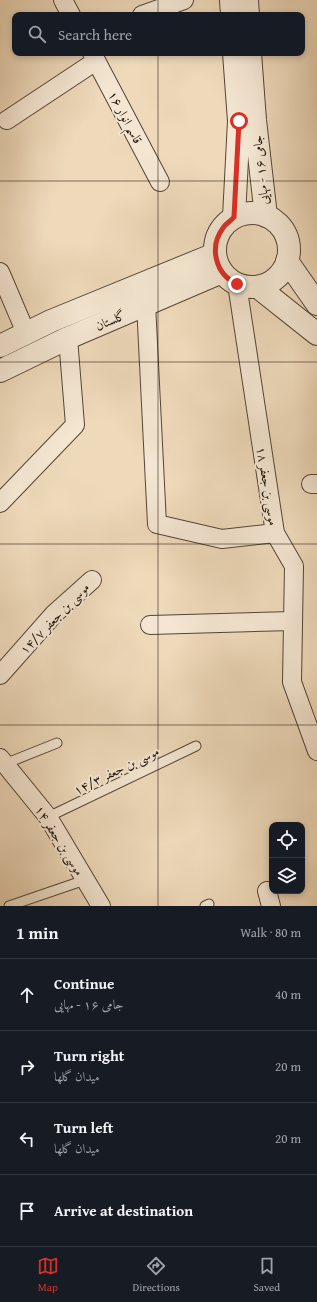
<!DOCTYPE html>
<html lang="en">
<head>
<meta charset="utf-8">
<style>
  :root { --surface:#171b24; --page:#20242c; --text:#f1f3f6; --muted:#9ea1a6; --line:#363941; --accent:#d93025 }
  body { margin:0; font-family:"Gentium Book Plus",Amiri,serif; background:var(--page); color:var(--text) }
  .controls { position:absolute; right:12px; bottom:12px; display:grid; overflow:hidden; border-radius:8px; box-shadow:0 2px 6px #0003 }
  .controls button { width:36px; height:36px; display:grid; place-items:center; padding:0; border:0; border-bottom:1px solid var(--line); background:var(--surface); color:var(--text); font:20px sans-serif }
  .stop { position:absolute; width:12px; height:12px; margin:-9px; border:3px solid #d93025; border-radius:50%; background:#fff }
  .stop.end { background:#d93025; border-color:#fff; box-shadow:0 1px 4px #0008 }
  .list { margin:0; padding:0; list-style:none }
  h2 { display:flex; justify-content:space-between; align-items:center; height:52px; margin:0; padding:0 16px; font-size:17px }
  h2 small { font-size:13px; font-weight:400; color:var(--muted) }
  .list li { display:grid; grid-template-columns:26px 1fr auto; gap:12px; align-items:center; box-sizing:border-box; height:72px; padding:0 16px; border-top:1px solid var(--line) }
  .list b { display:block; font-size:15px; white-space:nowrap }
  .list p { margin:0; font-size:13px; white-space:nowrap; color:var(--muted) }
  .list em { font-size:13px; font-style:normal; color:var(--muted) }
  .icon { flex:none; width:22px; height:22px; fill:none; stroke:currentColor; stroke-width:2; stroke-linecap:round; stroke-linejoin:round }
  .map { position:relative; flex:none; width:317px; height:906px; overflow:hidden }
  .search { position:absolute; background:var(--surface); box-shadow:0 2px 6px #0003; left:12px; right:12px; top:12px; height:44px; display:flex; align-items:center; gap:10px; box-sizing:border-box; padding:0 14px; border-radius:8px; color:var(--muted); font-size:15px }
  .sheet { height:340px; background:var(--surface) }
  nav { display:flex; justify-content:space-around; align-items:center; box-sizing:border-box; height:56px; border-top:1px solid var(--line); background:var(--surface); font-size:11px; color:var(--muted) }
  nav a { display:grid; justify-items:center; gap:2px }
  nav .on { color:var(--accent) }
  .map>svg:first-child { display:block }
</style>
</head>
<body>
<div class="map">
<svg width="317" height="906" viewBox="0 0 317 906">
  <rect width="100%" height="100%" fill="#eed9ba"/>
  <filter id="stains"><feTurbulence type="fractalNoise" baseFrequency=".005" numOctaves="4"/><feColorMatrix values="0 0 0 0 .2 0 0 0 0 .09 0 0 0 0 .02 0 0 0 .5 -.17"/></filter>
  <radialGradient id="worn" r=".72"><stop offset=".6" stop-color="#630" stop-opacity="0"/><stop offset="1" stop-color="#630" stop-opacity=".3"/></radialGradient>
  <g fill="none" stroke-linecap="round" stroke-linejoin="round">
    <defs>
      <g id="service">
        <path d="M2 765 57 743"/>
        <path d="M48 817 196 746"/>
        <path d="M9 906 85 880"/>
        <path d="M205 906 209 904"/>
      </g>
      <g id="minor">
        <path d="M63 0 71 15"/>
        <path d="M142 15 184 0"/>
        <path d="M92 53 160 182"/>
        <path d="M7 120 96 61"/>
        <path d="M0 272 26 333"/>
        <path d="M237 284 275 533 294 566 292 682 317 751"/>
        <path d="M146 304 157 524 222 539 275 533"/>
        <path d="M311 484H317"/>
        <path d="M0 503 75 425 68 338"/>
        <path d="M150 625 293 621"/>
        <path d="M0 675 54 614 92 580"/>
        <path d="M0 758 48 817 101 906"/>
        <path d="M267 891 271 906"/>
      </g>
      <g id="tertiary">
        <path d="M231 0 232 15"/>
        <path d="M247 0 248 15"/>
        <path d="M234 53 239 121 234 217"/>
        <path d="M250 53 255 120 266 216"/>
        <circle cx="252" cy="250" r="37"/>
        <path d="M287 261 317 304"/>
        <path d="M258 287 317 334"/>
        <path d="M0 346 51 321 215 254"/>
        <path d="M0 371 68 338 222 272"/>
      </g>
    </defs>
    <use href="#service" stroke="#544537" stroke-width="11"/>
    <use href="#minor" stroke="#544537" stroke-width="20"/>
    <use href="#tertiary" stroke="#544537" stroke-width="24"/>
    <use href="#service" stroke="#f4e6d2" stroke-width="9"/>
    <use href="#minor" stroke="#f4e6d2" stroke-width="18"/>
    <use href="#tertiary" stroke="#f4e6d2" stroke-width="22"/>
  </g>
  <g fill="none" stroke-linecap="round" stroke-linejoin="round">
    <path stroke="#d93025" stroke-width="5" d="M237 284C215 274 209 247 223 228 225 224 231 221 234 217L239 121"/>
  </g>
  <path fill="none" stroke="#20140b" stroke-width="1" stroke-opacity="0.55" d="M158 0V15M158 53V906M0 181H317M0 362H317M0 544H317M0 725H317"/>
  <g text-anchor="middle" stroke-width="4" stroke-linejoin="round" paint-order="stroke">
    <g font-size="13" fill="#20140b" stroke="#f4e6d2">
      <text transform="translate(126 117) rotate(62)" y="5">قاسم انوار ۱۶</text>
      <text transform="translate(260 170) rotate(-96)" y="5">جامی ۱۶ - مهایی</text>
      <text transform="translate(110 320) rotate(-23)" y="5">گلستان</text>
      <text transform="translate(268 486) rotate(81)" y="5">موسی بن جعفر ۱۸</text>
      <text transform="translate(54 618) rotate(-46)" y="5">موسی بن جعفر ۱۴/۷</text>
      <text transform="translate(116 770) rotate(-26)" y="5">موسی بن جعفر ۱۴/۳</text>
      <text transform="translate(60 840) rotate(58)" y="5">موسی بن جعفر ۱۴</text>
    </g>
  </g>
  <rect width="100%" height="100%" filter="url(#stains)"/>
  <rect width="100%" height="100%" fill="url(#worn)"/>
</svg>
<div class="controls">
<button><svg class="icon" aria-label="locate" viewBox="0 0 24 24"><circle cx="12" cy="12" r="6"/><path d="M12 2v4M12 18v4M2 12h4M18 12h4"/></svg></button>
<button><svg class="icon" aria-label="layers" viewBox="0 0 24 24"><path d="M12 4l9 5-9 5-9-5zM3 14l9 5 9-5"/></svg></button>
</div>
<div class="stop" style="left:239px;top:121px"></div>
<div class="stop end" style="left:237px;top:284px"></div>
<div class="search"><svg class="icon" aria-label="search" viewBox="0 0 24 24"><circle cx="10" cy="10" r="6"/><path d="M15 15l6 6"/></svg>Search here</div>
</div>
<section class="sheet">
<h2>1 min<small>Walk · 80 m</small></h2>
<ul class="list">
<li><svg class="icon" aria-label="ahead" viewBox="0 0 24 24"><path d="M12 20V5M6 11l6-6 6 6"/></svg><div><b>Continue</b><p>جامی ۱۶ - مهایی</p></div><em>40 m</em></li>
<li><svg class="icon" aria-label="right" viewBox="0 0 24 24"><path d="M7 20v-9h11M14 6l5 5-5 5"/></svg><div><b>Turn right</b><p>میدان گلها</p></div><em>20 m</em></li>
<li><svg class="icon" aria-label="left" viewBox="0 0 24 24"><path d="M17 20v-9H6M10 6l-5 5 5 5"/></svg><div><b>Turn left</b><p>میدان گلها</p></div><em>20 m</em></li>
<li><svg class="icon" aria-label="arrive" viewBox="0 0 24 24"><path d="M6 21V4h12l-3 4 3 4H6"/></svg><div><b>Arrive at destination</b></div></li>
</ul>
</section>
<nav>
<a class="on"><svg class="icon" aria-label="map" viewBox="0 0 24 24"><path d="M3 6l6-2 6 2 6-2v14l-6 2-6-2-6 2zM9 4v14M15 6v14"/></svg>Map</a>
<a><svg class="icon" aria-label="directions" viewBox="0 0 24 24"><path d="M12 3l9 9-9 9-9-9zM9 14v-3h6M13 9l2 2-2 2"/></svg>Directions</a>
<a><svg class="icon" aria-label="saved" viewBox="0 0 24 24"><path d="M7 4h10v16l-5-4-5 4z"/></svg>Saved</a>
</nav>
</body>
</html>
